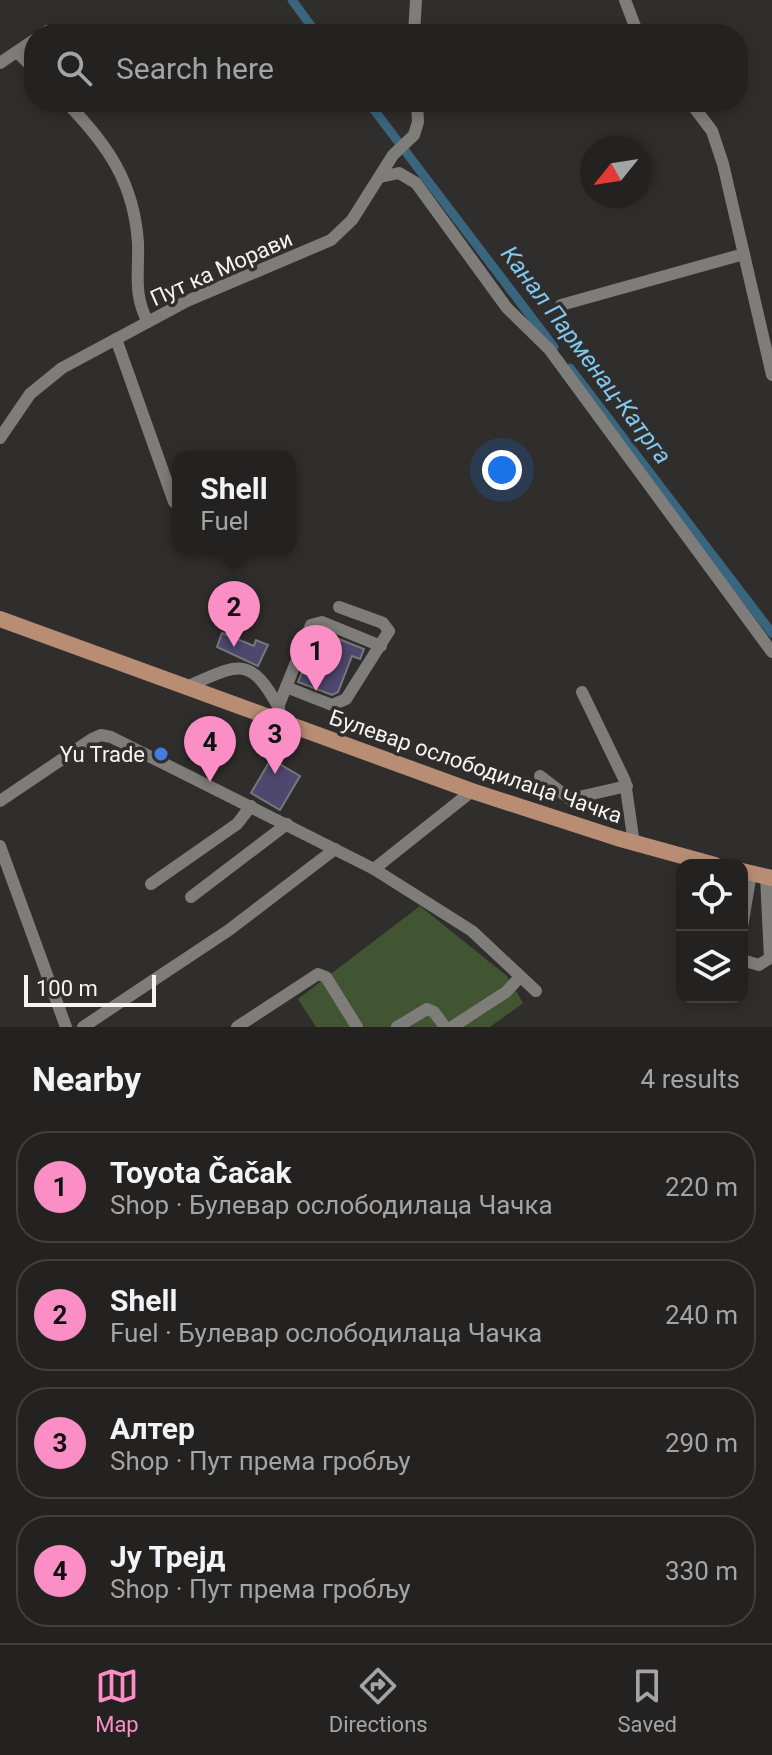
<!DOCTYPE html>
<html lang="en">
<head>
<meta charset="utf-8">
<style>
  :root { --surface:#242221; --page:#2c2a2a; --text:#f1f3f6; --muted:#a3a4a5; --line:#413f3f; --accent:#fb8fc5 }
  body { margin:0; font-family:Roboto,sans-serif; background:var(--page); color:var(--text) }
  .controls { position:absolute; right:24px; bottom:24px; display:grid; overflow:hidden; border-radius:16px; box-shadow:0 4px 12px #0003 }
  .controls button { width:72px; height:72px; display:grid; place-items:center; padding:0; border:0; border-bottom:2px solid var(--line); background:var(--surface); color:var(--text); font:40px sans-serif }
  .compass { position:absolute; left:580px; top:136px; width:72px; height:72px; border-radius:50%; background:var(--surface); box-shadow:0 4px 12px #0003; rotate:240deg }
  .scale { position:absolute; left:24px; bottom:20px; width:132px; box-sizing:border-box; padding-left:8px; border:4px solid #f6f4f3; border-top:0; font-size:22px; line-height:28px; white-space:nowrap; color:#f6f4f3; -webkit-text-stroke:6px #302e2c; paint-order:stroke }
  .you { position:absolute; left:502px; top:470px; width:28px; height:28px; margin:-20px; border:6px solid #fff; border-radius:50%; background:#1a73e8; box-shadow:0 0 0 12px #1a73e833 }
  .badge { display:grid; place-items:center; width:52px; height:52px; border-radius:50%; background:var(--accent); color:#111; font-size:26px; font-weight:700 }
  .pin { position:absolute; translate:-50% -66px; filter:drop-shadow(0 2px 4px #0008) }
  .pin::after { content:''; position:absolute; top:42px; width:28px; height:24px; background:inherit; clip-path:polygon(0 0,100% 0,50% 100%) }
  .popup { position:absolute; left:172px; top:451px; width:124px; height:104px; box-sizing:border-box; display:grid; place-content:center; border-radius:16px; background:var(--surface); filter:drop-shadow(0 2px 6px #0005); font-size:26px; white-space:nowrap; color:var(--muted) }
  .popup b { font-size:30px; color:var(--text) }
  .popup::after { content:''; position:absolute; left:50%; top:100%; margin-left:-16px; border:16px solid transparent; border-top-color:var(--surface) }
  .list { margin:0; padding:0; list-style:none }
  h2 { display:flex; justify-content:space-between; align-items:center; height:104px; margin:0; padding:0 32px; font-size:34px }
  h2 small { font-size:26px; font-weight:400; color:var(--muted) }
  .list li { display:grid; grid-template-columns:52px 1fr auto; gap:24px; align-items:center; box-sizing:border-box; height:112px; margin:0 16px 16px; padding:0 16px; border:2px solid var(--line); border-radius:32px }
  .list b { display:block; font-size:30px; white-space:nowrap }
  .list p { margin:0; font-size:26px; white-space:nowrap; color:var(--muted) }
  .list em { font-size:26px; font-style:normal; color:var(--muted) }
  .icon { flex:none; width:44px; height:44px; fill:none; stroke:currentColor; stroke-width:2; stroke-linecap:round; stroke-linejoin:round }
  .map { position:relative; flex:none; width:772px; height:1027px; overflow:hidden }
  .search { position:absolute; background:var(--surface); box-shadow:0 4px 12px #0003; left:24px; right:24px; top:24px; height:88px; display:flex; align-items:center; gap:20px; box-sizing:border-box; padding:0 28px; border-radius:32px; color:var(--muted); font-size:30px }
  .sheet { height:616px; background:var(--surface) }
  nav { display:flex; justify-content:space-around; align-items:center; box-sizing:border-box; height:112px; border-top:2px solid var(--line); background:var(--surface); font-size:22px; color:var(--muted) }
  nav a { display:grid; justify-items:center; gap:4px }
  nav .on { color:var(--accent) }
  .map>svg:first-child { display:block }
</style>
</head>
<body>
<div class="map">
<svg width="772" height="1027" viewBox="0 0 772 1027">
  <rect width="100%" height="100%" fill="#302e2c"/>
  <path fill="#415533" d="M420 906 507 976 523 1003 490 1027H316L298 999Z"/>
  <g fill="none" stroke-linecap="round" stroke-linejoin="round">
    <g stroke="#39667e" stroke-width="9">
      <path d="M292 0 317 34"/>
      <path d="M368 102 554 347"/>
      <path d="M570 368 772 633"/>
    </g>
  </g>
  <g fill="#4e486e" stroke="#78787b" stroke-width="2">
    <path d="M222 633 254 646 256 640 268 645 258 666 217 647Z"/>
    <path d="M324 633 364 649 360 659 352 656 338 692 332 695 298 682 312 648 317 650Z"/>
    <path d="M271 759 300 776 280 810 251 793Z"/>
  </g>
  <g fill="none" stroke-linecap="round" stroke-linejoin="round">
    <g stroke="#7f7d7a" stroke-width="12">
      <path d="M625 0 638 34"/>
      <path d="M43 34 47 31"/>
      <path d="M414 34 416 0"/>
      <path d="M17 52 34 69"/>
      <path d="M0 63 34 40"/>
      <path d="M66 102C107 144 134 182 138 243 139 273 133 295 148 322"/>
      <path d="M690 102 712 131 723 164 772 375"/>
      <path d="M380 177 399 173 416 183 507 308 549 349 772 652"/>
      <path d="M561 305 744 254"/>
      <path d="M116 339 174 502"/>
      <path d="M0 438 30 394 62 368 187 301 331 240 352 220 393 155 414 135 418 122 417 102"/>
      <path d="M186 687C238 665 249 653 279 708"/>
      <path d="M286 687 332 705 346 699 389 631 383 623 339 607"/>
      <path d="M582 692 625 781 634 844"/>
      <path d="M278 707 311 625 322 622 381 646"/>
      <path d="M540 776 570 799 627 786"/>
      <path d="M0 801 92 739 101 735 111 737 374 869 472 931 536 991"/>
      <path d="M0 846 66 1027"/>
      <path d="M374 869 472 791"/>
      <path d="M151 884 237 824 251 806"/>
      <path d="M191 897 287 824"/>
      <path d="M742 927 751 873"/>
      <path d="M742 960 759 965 770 958 766 876"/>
      <path d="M83 1027 229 930 335 849"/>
      <path d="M237 1027 318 974 326 977 357 1027"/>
      <path d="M397 1027 427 1009 434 1012 445 1027"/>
      <path d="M452 1027 506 992 520 977"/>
    </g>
    <g stroke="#b98d74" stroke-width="16">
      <path d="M0 619 472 791 617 838 715 865"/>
      <path d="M742 871 772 878"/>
    </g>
  </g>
  <circle fill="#3f7fe0" stroke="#302e2c" stroke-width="3" cx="161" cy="754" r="8"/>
  <g text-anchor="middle" stroke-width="7" stroke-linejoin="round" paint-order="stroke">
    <g font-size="22" fill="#f6f4f3" stroke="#302e2c">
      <text transform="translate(221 268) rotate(-24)" y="8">Пут ка Морави</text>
      <text transform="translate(476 766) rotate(19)" y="8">Булевар ослободилаца Чачка</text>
    </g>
    <g font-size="22" fill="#f6f4f3" stroke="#302e2c" text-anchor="end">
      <text x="145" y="762">Yu Trade</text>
    </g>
    <g font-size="24" font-style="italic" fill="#80c9f1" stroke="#302e2c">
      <text transform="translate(586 355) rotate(53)" y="8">Канал Парменац-Катрга</text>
    </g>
  </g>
</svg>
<div class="controls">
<button><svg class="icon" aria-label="locate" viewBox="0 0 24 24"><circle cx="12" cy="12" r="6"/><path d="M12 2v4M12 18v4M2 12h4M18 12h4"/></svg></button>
<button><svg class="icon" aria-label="layers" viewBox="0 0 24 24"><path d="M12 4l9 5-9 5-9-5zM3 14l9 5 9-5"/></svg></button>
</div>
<svg class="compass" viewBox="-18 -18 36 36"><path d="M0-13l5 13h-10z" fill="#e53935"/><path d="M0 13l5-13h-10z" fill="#a3a4a5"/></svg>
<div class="scale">100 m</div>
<div class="you"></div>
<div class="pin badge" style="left:316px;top:691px">1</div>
<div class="pin badge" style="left:234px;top:647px">2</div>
<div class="popup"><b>Shell</b>Fuel</div>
<div class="pin badge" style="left:275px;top:774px">3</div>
<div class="pin badge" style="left:210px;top:782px">4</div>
<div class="search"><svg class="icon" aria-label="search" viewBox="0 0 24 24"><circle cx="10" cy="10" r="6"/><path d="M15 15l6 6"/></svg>Search here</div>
</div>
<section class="sheet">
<h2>Nearby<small>4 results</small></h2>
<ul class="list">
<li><span class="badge">1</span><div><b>Toyota Čačak</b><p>Shop · Булевар ослободилаца Чачка</p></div><em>220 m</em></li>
<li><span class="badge">2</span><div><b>Shell</b><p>Fuel · Булевар ослободилаца Чачка</p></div><em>240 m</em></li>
<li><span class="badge">3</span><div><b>Алтер</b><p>Shop · Пут према гробљу</p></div><em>290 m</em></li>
<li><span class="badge">4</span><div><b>Ју Трејд</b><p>Shop · Пут према гробљу</p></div><em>330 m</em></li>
</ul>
</section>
<nav>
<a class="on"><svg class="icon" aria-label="map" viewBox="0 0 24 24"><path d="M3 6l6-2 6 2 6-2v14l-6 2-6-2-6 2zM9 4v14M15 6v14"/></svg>Map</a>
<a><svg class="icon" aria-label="directions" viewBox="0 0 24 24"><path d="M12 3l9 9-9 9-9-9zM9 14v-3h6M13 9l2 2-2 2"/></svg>Directions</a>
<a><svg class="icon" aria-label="saved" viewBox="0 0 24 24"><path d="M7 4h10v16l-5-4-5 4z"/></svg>Saved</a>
</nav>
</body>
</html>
